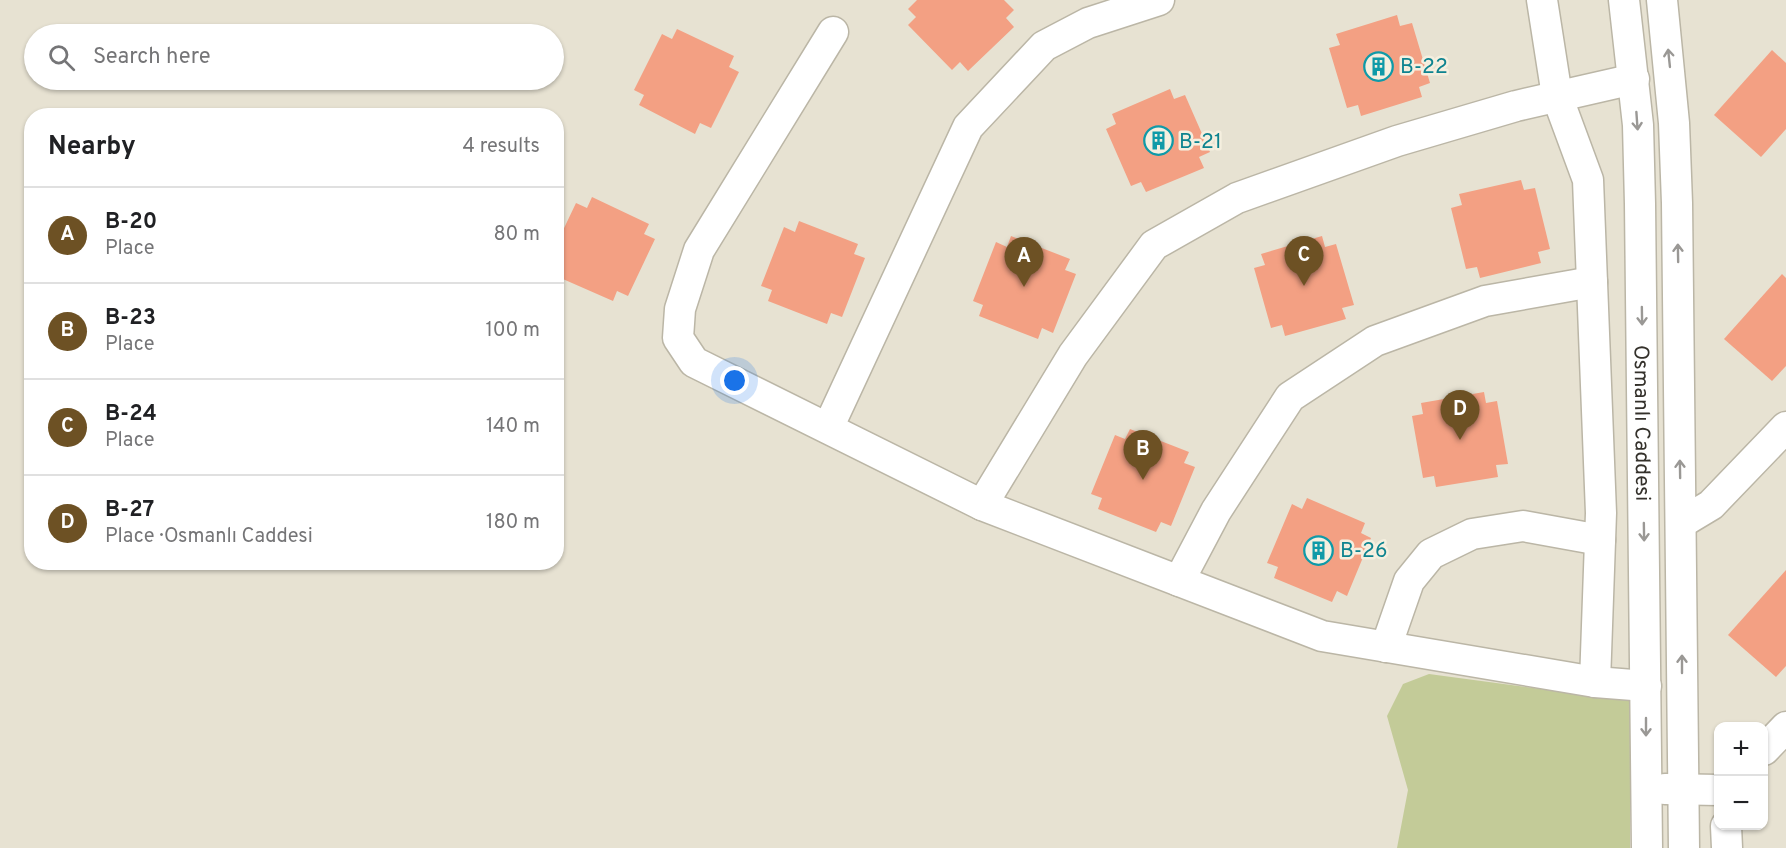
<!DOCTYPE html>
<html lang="en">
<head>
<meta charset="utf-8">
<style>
  :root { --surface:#fff; --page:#f6f6f6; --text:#202124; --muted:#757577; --line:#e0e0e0; --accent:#6d5124 }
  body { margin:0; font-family:Overpass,sans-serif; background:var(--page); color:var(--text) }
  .controls { position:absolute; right:18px; bottom:18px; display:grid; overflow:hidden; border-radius:12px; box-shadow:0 2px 4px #0004 }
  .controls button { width:54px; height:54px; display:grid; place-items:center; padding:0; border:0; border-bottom:2px solid var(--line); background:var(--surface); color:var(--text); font:30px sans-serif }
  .you { position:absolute; left:735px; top:381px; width:21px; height:21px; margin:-15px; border:4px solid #fff; border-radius:50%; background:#1a73e8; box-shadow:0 0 0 9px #1a73e833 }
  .badge { display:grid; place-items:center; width:39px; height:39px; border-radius:50%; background:var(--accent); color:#fff; font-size:20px; font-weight:700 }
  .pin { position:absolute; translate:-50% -50px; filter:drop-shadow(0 2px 3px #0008) }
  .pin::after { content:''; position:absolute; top:32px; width:21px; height:18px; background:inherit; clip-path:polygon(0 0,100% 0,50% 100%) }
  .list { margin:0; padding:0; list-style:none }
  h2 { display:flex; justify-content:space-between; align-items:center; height:78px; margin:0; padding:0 24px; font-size:26px }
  h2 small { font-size:20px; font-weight:400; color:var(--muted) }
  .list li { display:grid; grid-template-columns:39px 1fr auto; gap:18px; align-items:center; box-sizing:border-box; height:96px; padding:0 24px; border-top:2px solid var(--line) }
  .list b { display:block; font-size:22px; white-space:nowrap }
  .list p { margin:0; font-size:20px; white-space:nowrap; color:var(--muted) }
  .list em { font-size:20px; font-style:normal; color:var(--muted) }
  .icon { flex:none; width:33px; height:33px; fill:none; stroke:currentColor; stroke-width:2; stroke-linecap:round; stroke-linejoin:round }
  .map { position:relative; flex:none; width:1786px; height:848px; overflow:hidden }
  .search { position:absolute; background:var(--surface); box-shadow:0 2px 4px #0004; left:24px; top:24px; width:540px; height:66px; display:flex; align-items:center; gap:15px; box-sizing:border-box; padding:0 21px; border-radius:33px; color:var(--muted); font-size:22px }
  .panel { position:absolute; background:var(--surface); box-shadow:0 2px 4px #0004; left:24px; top:108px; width:540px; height:462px; border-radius:24px }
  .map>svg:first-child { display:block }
</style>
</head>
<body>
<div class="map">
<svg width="1786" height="848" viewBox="0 0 1786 848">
  <rect width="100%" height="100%" fill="#e7e2d2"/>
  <path fill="#c3cb98" d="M1429 674 1630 701V848H1397L1408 790 1387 716 1403 684Z"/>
  <g fill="#f3a083">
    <path d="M917 0H1004L1014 10 1006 18 1014 27 968 71 960 62 952 70 908 25 916 17 908 9Z"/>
    <path d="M1397 15 1400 26 1412 23 1430 83 1419 87 1422 97 1361 116 1358 105 1347 108 1329 48 1340 45 1336 34Z"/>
    <path d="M677 29 734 56 729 67 739 72 711 128 700 123 695 134 639 105 644 95 634 90 662 34 672 39Z"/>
    <path d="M1772 50 1786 63V129L1761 157 1714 115Z"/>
    <path d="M1170 89 1174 99 1185 95 1210 152 1199 157 1204 168 1146 192 1141 182 1131 186 1106 129 1116 124 1112 114Z"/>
    <path d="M1521 180 1524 190 1535 188 1550 249 1538 252 1541 263 1480 278 1477 267 1466 269 1451 208 1462 205 1459 194Z"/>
    <path d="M592 197 649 224 644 234 655 239 628 296 617 291 613 301 556 276 560 265 556 263V245L576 203 587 208Z"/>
    <path d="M799 221 858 244 854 254 865 258 842 317 831 313 827 324 768 301 772 290 761 286 784 227 795 232Z"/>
    <path d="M1011 236 1070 259 1065 270 1076 274 1053 333 1042 328 1038 339 979 316 983 305 973 301 996 242 1007 247Z"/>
    <path d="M1322 236 1325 247 1336 244 1354 305 1342 308 1346 319 1285 336 1282 325 1271 328 1254 268 1265 265 1261 254Z"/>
    <path d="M1782 274 1786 278V366L1772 381 1724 339Z"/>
    <path d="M1484 392 1486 403 1497 401 1508 464 1496 465 1498 477 1436 487 1434 476 1423 478 1412 416 1423 414 1421 403Z"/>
    <path d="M1130 429 1189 452 1184 463 1195 467 1171 526 1161 522 1156 532 1098 509 1102 498 1091 494 1115 435 1125 439Z"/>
    <path d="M1307 498 1365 523 1361 533 1371 538 1347 596 1337 591 1332 602 1274 578 1278 567 1267 563 1292 504 1302 509Z"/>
    <path d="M1786 570V666L1776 677 1728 635Z"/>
  </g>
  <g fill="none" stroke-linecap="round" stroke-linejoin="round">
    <defs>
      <g id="minor">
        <path d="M1542 0 1557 96 1588 180 1601 513 1595 682"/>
        <path id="s1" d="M1624 0 1638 125 1640 204 1647 848"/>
        <path d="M1662 0 1674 123 1677 203 1684 848"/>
        <path d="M833 32 699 250 680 309 678 338 694 362 982 505 1322 636 1595 682 1646 686"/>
        <path d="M828 428 968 127 1044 46 1088 23 1159 0"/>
        <path d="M982 505 1073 355 1154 245 1237 198 1397 141 1516 106 1634 79"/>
        <path d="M1681 523 1711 505 1786 427"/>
        <path d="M1179 581 1216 511 1290 397 1375 341 1485 301 1592 282"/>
        <path d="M1386 647 1409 581 1431 554 1472 534 1523 526 1600 540"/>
        <path d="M1764 750 1786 727"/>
        <path d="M1665 789 1718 790"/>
        <path d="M1726 826 1727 848"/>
      </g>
    </defs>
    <use href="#minor" stroke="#bbb6a6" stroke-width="33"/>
    <use href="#minor" stroke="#fff" stroke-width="30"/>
  </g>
  <defs><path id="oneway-shaft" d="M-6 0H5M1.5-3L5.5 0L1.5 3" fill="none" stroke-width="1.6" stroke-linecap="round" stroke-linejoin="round" transform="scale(1.5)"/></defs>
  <g stroke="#9a9895">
    <use href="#oneway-shaft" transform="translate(1669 58) rotate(-96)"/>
    <use href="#oneway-shaft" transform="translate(1637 121) rotate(86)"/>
    <use href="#oneway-shaft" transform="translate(1678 253) rotate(-91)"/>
    <use href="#oneway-shaft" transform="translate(1642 316) rotate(89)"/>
    <use href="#oneway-shaft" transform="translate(1680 469) rotate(-91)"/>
    <use href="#oneway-shaft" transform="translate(1644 532) rotate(89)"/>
    <use href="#oneway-shaft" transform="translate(1682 664) rotate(-90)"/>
    <use href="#oneway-shaft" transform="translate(1646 727) rotate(90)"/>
  </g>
  <defs>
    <symbol id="building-ring" viewBox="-11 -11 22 22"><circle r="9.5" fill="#f5efdf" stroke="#0f9aa8" stroke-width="1.5"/><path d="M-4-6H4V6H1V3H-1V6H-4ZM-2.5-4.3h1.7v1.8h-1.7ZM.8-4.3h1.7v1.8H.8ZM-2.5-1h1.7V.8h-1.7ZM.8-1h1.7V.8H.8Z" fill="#0f9aa8"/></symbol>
  </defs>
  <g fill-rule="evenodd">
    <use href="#building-ring" x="1362" y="50" width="33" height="33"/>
    <use href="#building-ring" x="1142" y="124" width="33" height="33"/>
    <use href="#building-ring" x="1302" y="534" width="33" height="33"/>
  </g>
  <g text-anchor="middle" stroke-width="5" stroke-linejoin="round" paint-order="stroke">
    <g font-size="21" fill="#0d838f" stroke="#f5efdf" text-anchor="start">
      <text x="1400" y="73">B-22</text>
      <text x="1179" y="148">B-21</text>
      <text x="1340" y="557">B-26</text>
    </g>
    <g font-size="21" fill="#34312b" stroke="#f5efdf">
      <text dy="7" stroke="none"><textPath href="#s1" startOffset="424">Osmanlı Caddesi</textPath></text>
    </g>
  </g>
</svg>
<div class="controls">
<button>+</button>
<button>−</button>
</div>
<div class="you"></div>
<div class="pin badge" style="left:1024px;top:287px">A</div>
<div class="pin badge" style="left:1143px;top:480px">B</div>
<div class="pin badge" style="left:1304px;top:286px">C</div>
<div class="pin badge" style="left:1460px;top:440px">D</div>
<div class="search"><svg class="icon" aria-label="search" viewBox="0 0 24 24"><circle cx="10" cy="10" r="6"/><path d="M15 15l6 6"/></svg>Search here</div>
<section class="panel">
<h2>Nearby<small>4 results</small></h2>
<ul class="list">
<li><span class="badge">A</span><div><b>B-20</b><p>Place</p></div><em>80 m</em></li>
<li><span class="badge">B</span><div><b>B-23</b><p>Place</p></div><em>100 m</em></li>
<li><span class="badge">C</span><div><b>B-24</b><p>Place</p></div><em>140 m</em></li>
<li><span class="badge">D</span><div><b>B-27</b><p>Place · Osmanlı Caddesi</p></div><em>180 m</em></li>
</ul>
</section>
</div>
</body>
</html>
